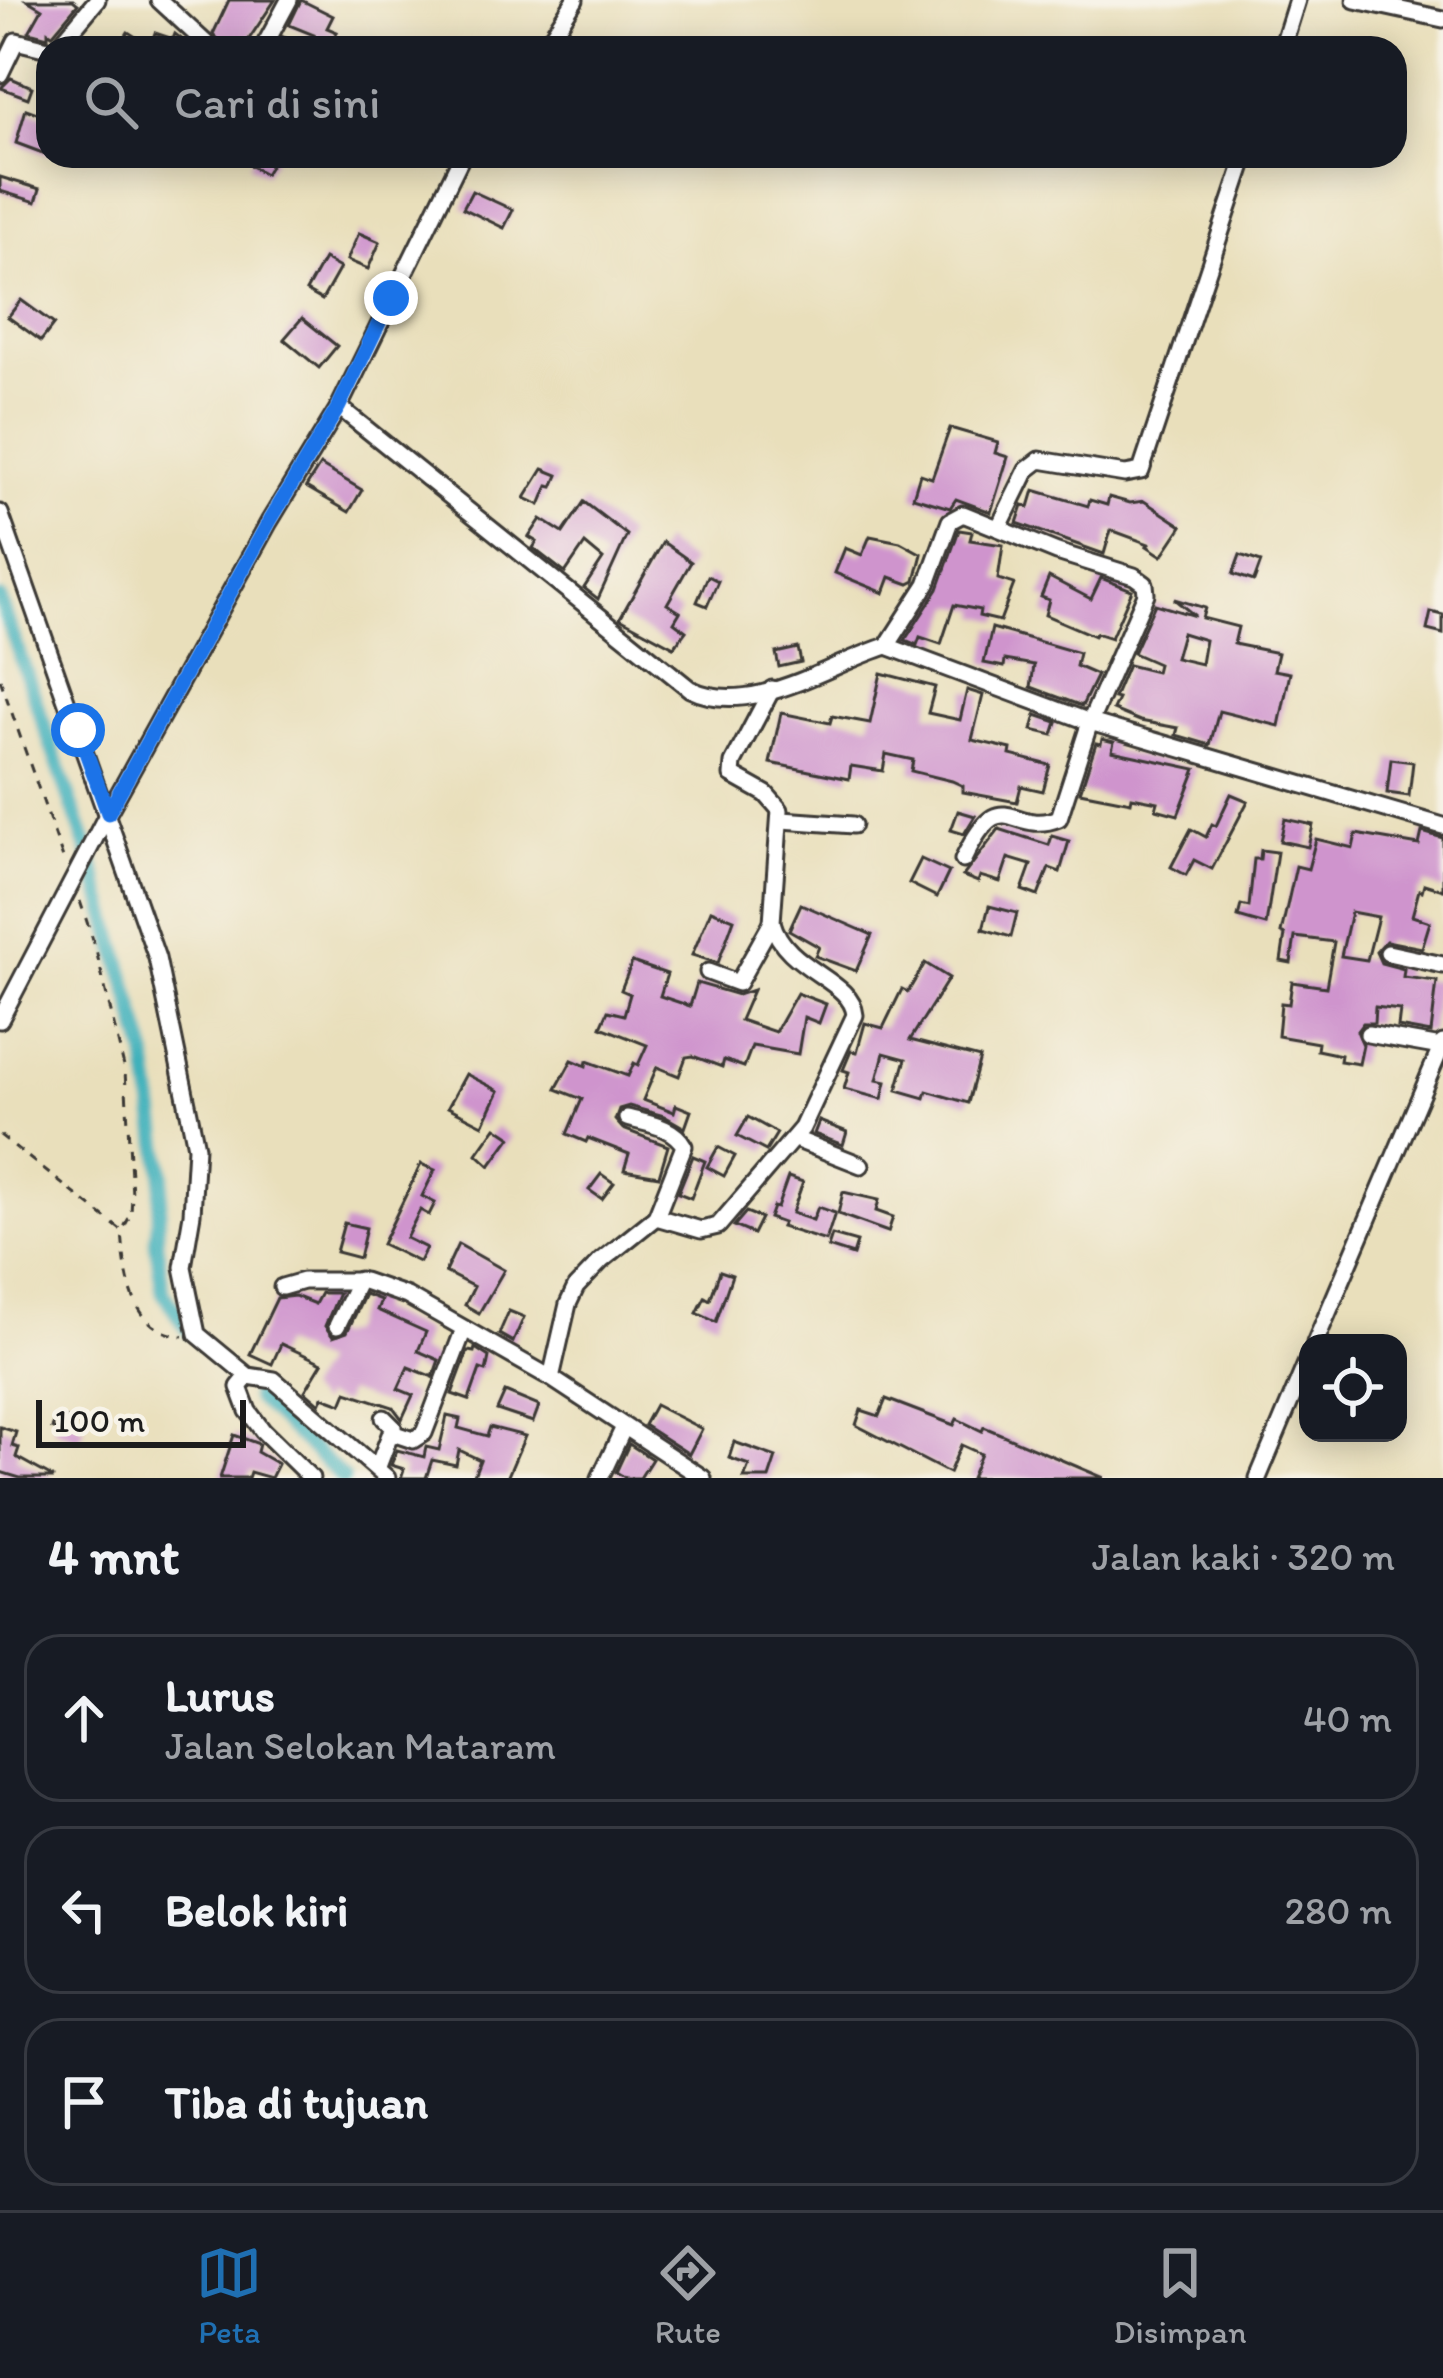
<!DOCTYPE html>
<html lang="id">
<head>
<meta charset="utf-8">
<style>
  :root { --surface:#171b24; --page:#242831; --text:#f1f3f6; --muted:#9ea1a6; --line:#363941; --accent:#1f6fb2 }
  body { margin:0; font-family:Itim,sans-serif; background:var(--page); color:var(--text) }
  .controls { position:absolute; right:36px; bottom:36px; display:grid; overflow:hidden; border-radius:24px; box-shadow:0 6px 30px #0003 }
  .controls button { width:108px; height:108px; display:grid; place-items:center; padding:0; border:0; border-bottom:3px solid var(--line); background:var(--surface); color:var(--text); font:60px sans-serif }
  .scale { position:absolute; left:36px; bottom:30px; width:210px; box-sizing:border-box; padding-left:12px; border:6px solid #1c1c1c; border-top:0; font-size:33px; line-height:42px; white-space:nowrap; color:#1c1c1c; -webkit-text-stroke:9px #f7f3e8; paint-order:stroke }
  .stop { position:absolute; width:36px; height:36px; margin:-27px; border:9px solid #1a73e8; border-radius:50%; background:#fff }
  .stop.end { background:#1a73e8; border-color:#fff; box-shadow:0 3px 12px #0008 }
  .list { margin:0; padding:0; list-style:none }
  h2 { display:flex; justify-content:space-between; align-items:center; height:156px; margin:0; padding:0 48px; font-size:51px }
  h2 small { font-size:39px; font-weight:400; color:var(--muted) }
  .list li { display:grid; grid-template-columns:78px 1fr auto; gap:36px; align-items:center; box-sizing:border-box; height:168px; margin:0 24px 24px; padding:0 24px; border:3px solid var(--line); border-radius:36px }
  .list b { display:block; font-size:45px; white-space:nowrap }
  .list p { margin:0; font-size:39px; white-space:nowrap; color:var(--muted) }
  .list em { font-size:39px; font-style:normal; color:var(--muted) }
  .icon { flex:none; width:66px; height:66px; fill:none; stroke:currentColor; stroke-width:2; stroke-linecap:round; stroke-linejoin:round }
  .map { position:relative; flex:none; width:1443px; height:1478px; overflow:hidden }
  .search { position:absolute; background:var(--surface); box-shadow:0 6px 30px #0003; left:36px; right:36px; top:36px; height:132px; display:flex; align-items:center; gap:30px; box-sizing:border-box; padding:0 42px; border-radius:36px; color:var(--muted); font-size:45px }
  .sheet { height:732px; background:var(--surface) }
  nav { display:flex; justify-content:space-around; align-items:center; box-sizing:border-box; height:168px; border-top:3px solid var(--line); background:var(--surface); font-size:33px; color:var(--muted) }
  nav a { display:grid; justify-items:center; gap:6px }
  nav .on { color:var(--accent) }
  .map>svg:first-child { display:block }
</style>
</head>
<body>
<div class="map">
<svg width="1443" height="1478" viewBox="0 0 1443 1478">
  <rect width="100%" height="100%" fill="#f7f3e8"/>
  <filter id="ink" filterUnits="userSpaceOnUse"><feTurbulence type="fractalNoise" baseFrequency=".00833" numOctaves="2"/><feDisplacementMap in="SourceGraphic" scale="24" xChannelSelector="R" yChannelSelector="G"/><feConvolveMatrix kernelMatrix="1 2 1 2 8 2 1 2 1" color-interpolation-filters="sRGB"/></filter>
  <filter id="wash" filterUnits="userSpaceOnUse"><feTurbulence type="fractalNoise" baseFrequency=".004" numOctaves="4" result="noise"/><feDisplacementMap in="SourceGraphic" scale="48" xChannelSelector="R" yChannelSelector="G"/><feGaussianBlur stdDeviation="2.7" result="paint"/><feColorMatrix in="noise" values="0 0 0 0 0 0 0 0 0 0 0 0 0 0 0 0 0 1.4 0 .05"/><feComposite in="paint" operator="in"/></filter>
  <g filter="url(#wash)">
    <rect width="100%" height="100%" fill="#e9dfbb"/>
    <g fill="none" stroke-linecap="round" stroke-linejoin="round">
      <g stroke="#41b1bb" stroke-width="15">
        <path d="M0 599 94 868 146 1052 163 1174 156 1242 163 1292 189 1331"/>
        <path d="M256 1397 343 1478"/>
      </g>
    </g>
    <g id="blocks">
      <g fill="#cf94cd" fill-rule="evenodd">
        <path d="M27 0H73L78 4 52 35 48 32V37L29 32 42 9Z"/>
        <path d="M229 0H275L243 48 221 42 213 34Z"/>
        <path d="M301 0 333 16 327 28 337 32 333 39 350 48H320L310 44 314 35 289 25Z"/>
        <path d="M128 32 150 46 155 33 173 39 175 34 193 48H118Z"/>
        <path d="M11 78 32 87 28 98 1 88Z"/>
        <path d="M26 109 48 117 44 132 48 134V155L16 143Z"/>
        <path d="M254 156H276L265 174 249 165Z"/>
        <path d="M0 177 40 189 36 202 0 191Z"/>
        <path d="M472 191 513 210 504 228 463 208Z"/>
        <path d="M359 233 380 242 368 269 347 260Z"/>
        <path d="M324 259 340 268 322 300 306 291Z"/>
        <path d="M21 300 54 324 41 341 8 317Z"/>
        <path d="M302 318 337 346 319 368 284 339Z"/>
        <path d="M950 428 998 442 995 453 1008 457 991 512 956 499 950 508 913 497 920 474 932 478Z"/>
        <path d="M320 465 362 490 349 512 306 487Z"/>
        <path d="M543 469 558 475 553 487 548 486 540 505 525 498Z"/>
        <path d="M1034 490 1088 506 1090 500 1107 505 1109 497 1130 503 1144 501 1182 526 1162 556 1147 546 1149 544 1111 530 1104 554 1017 523 1023 505 1029 507Z"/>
        <path d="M584 502 627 535 598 599 584 588 603 559 585 544 565 573 533 548 537 542 529 537 541 519 563 533Z"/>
        <path d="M959 530 972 532 970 540 1003 545 998 579 1014 584 1000 621 979 616 980 610 954 605 941 644 920 637 917 645 905 640 938 589Z"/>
        <path d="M870 536 900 542 922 554 915 581 909 584 890 577 884 593 835 573 845 548 862 555Z"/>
        <path d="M663 542 691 562 667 604 680 612 674 622 686 631 674 647 620 618Z"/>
        <path d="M1240 555 1261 562 1254 581 1233 574Z"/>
        <path d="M708 576 718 581 707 606 697 602Z"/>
        <path d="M1049 577 1091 599 1101 578 1132 590 1111 638 1096 633 1094 636 1045 615 1049 600 1041 597Z"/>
        <path d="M1174 599 1205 608 1202 618 1238 627 1234 644 1278 653 1274 670 1290 673 1279 726 1219 711 1210 745 1176 735 1178 728 1140 721 1113 710 1118 699 1114 698 1128 665 1156 672 1158 664 1133 653 1155 604 1195 616ZM1182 633 1205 640 1201 664 1175 658Z"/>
        <path d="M1431 612 1443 615V634L1427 630Z"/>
        <path d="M992 628 1079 653 1076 666 1097 675 1082 706 1031 687 1034 665 1005 660 1004 667 984 663Z"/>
        <path d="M798 648 801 662 779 667 776 653Z"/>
        <path d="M881 673 935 687 928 713 960 720 967 690 983 695 972 740 1011 749 1010 755 1050 765 1043 791 1021 786 1017 802 963 792V786L952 781 911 771 913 760 886 754 883 771 851 766 849 779 770 763 781 713 830 723 832 716 870 723Z"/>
        <path d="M1036 715 1057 722 1053 735 1032 730Z"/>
        <path d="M1102 739 1114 742 1112 751 1196 769 1178 815 1156 809 1158 802 1132 797 1131 802 1080 792 1096 743 1101 744Z"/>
        <path d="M1391 759 1413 762 1409 796 1387 793Z"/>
        <path d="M1231 794 1248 801 1212 869 1194 860 1186 875 1171 867 1191 829 1206 837 1212 824 1216 826Z"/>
        <path d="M958 811 975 816 964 834 951 830Z"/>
        <path d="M1285 819 1313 825 1308 847 1280 841Z"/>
        <path d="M999 829 1049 845 1052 836 1069 841 1060 872 1049 868 1038 896 1022 890 1031 865 1008 858 1000 882 980 876 978 882 963 876Z"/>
        <path d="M1422 832 1443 838V890L1424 884 1422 891 1419 890 1412 916 1430 922 1422 948 1386 941 1376 952 1381 963 1404 969 1403 977 1437 981 1431 1033 1398 1027 1400 1010 1375 1007 1374 1023H1363L1357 1031 1363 1045 1359 1064 1340 1061 1341 1055 1317 1050 1318 1043 1278 1036 1281 1003 1289 1004 1292 982 1326 987 1334 942 1295 937 1291 963 1281 961 1285 935 1281 933 1296 866 1308 869 1316 839 1353 848 1356 834 1419 845ZM1351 912 1378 917 1367 960 1341 956Z"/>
        <path d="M1261 850 1277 852 1266 925 1238 917 1241 905 1249 907 1254 859H1260Z"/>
        <path d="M921 859 949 872 937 897 909 883Z"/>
        <path d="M801 904 872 935 856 971 815 956 819 947 789 930Z"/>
        <path d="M989 906 1017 913 1011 937 983 929Z"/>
        <path d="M711 910 734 919 718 963 692 955Z"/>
        <path d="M632 962 667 974 660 996 690 1006 697 983 738 995 753 990 740 1020 775 1032 797 993 826 1004 819 1023 804 1017 798 1054 752 1046 744 1067 724 1060 722 1067 693 1056 686 1057 679 1076 657 1067 643 1100 674 1112 676 1105 691 1111 685 1128 664 1116 629 1106 619 1109 615 1120 623 1129 668 1146 659 1176 624 1170 629 1154 588 1138 586 1142 567 1134 582 1099 556 1089 572 1060 586 1066 587 1061 628 1076 634 1063 638 1065 647 1045 601 1027 608 1011 624 1015 630 994 621 990Z"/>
        <path d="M925 963 949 978 910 1040 980 1058 968 1103 927 1091 925 1098 897 1090 906 1059 884 1053 877 1080 886 1082 882 1099 844 1089 849 1072 843 1070 851 1051 857 1052 865 1023 883 1028 902 989 908 992Z"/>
        <path d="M466 1074 499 1091 483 1125 448 1107Z"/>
        <path d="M748 1117 777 1133 766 1151 737 1136Z"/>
        <path d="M819 1121 847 1132 843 1145 814 1134Z"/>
        <path d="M496 1127 511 1137 490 1166 477 1154Z"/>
        <path d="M718 1147 735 1156 724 1176 707 1167Z"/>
        <path d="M693 1156 705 1161 691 1198 678 1193Z"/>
        <path d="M421 1164 435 1170 422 1196 435 1203 429 1215 420 1210 406 1238 426 1248 419 1262 382 1244Z"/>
        <path d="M601 1174 614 1183 602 1199 589 1190Z"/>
        <path d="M788 1177 803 1182 792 1213 813 1220 818 1207 835 1213 826 1241 781 1227 783 1223 769 1218 773 1207 777 1208Z"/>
        <path d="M843 1192 879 1200 876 1211 893 1217 888 1232 838 1214Z"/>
        <path d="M746 1212 761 1218 753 1234 734 1226Z"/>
        <path d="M344 1223 366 1228 359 1258 336 1252Z"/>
        <path d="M832 1235 857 1242 853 1255 828 1247Z"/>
        <path d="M458 1244 504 1270 479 1313 465 1305 474 1287 445 1272Z"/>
        <path d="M720 1271 732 1275 716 1322 697 1313 705 1297 710 1300Z"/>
        <path d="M321 1293H339L325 1326 333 1337 347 1332 365 1294 381 1300 377 1310 426 1332 418 1351 439 1360 433 1377 408 1367 398 1389 413 1395 402 1419 393 1407 347 1392 342 1404 323 1397 320 1404 305 1391 322 1363 281 1344 272 1364 250 1354 277 1298 295 1296 315 1304Z"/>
        <path d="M509 1311 524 1317 513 1342 499 1334Z"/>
        <path d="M475 1348 489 1357 486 1371 480 1369 469 1400 452 1394 468 1351 474 1352Z"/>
        <path d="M505 1392 539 1406 533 1422 497 1410Z"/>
        <path d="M886 1399 954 1425 957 1419 982 1431 984 1427 1104 1478H971L981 1454 961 1445 949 1473 856 1425 861 1410 879 1416Z"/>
        <path d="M655 1405 702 1429 689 1454 644 1425Z"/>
        <path d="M58 1415 85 1427 79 1440 52 1428Z"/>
        <path d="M447 1416 460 1419 458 1428 487 1436 490 1427 525 1436 507 1478H473L480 1460 459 1450 456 1465 432 1460 426 1478H401L404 1469 391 1465 397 1450 424 1457 426 1447 439 1450Z"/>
        <path d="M0 1427 16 1432 12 1446 19 1448 16 1457 54 1478H20L0 1472Z"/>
        <path d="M234 1435 259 1444 257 1452 278 1464 271 1478 250 1472 248 1478H220Z"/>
        <path d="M734 1442 776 1457 769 1478H744L749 1465 729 1458Z"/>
        <path d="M629 1444 652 1459 640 1478H626L616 1472Z"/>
      </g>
    </g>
  </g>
  <g filter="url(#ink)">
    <use href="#blocks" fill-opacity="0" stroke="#3b3934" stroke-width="3"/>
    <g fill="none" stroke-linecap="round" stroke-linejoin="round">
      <defs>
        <g id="minor">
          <path d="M159 0 211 48"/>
          <path d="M1355 0 1443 19"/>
          <path d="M267 41 289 0"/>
          <path d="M264 46 267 41 287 48"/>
          <path d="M57 48 97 0"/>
          <path d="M544 48 575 0"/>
          <path d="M1282 48 1297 0"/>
          <path d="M0 74 16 41 48 49"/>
          <path d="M339 407 690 689C751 719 830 663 887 646L1090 722 1443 826"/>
          <path d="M0 513 157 958 196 1147 192 1214 183 1267 197 1334 248 1376 274 1380 387 1478"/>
          <path d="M999 527 1027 470 1040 460 1125 474 1141 471 1246 156"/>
          <path d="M887 646 927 584 950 521 963 514 1057 552 1134 576 1145 584 1146 594 1090 722 1059 818C1010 838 1003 777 963 860"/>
          <path d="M782 820 853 825"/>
          <path d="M1388 953 1443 965"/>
          <path d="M708 972 738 983 772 922"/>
          <path d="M0 1020 108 813 269 522 339 407 462 156"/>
          <path d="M1368 1034 1441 1047"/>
          <path d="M627 1118C648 1124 673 1126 684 1146L656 1217"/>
          <path d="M795 1139 861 1165"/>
          <path d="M282 1287 303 1281H364L407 1296 551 1378 703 1478"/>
          <path d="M337 1326 359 1280"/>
          <path d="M1315 1343 1443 1043"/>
          <path d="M248 1376 239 1387 248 1411 263 1431 311 1478"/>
          <path d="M551 1378 568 1304 576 1287 601 1261 656 1217 701 1230 718 1226 802 1128 855 1015C852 979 785 970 772 922L780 810 766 794 732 775 733 763 772 689"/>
          <path d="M392 1433 413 1440 424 1433 464 1329"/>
          <path d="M377 1469 393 1427 384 1418"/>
          <path d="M600 1478 624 1427"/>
          <path d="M1258 1478 1308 1359"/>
        </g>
      </defs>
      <use href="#minor" stroke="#3b3934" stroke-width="21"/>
      <g stroke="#3b3934" stroke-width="3" stroke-dasharray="9 9" stroke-linecap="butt">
        <path d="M0 679 65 864"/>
        <path d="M80 901 95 946 125 1071 132 1195 131 1214 122 1231"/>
        <path d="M0 1135 122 1231C125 1273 130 1332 183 1336"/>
      </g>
      <use href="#minor" stroke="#fff" stroke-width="15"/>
    </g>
  </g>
  <g fill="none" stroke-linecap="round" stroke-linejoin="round" filter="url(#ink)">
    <path stroke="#1a73e8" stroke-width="15" d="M78 730 108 813 269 522 339 406 391 298"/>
  </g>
</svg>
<div class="controls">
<button><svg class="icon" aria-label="locate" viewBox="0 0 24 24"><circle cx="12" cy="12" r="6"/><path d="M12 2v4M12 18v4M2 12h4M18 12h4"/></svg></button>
</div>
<div class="scale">100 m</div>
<div class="stop" style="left:78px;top:730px"></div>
<div class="stop end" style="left:391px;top:298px"></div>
<div class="search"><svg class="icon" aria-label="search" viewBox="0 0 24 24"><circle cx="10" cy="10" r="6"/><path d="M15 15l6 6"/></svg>Cari di sini</div>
</div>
<section class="sheet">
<h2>4 mnt<small>Jalan kaki · 320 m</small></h2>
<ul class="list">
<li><svg class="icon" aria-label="ahead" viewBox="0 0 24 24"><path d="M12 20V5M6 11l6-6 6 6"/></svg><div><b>Lurus</b><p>Jalan Selokan Mataram</p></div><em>40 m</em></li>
<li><svg class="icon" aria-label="left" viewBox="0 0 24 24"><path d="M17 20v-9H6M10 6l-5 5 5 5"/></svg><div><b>Belok kiri</b></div><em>280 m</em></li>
<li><svg class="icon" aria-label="arrive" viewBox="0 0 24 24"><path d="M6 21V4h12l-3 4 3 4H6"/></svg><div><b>Tiba di tujuan</b></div></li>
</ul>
</section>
<nav>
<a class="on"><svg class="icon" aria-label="map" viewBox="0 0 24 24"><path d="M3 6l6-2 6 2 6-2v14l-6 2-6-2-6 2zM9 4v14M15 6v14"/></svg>Peta</a>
<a><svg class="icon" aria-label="directions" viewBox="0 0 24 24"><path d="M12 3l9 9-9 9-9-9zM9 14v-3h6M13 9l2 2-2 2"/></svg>Rute</a>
<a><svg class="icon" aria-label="saved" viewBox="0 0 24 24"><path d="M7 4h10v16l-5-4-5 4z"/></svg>Disimpan</a>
</nav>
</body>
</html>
